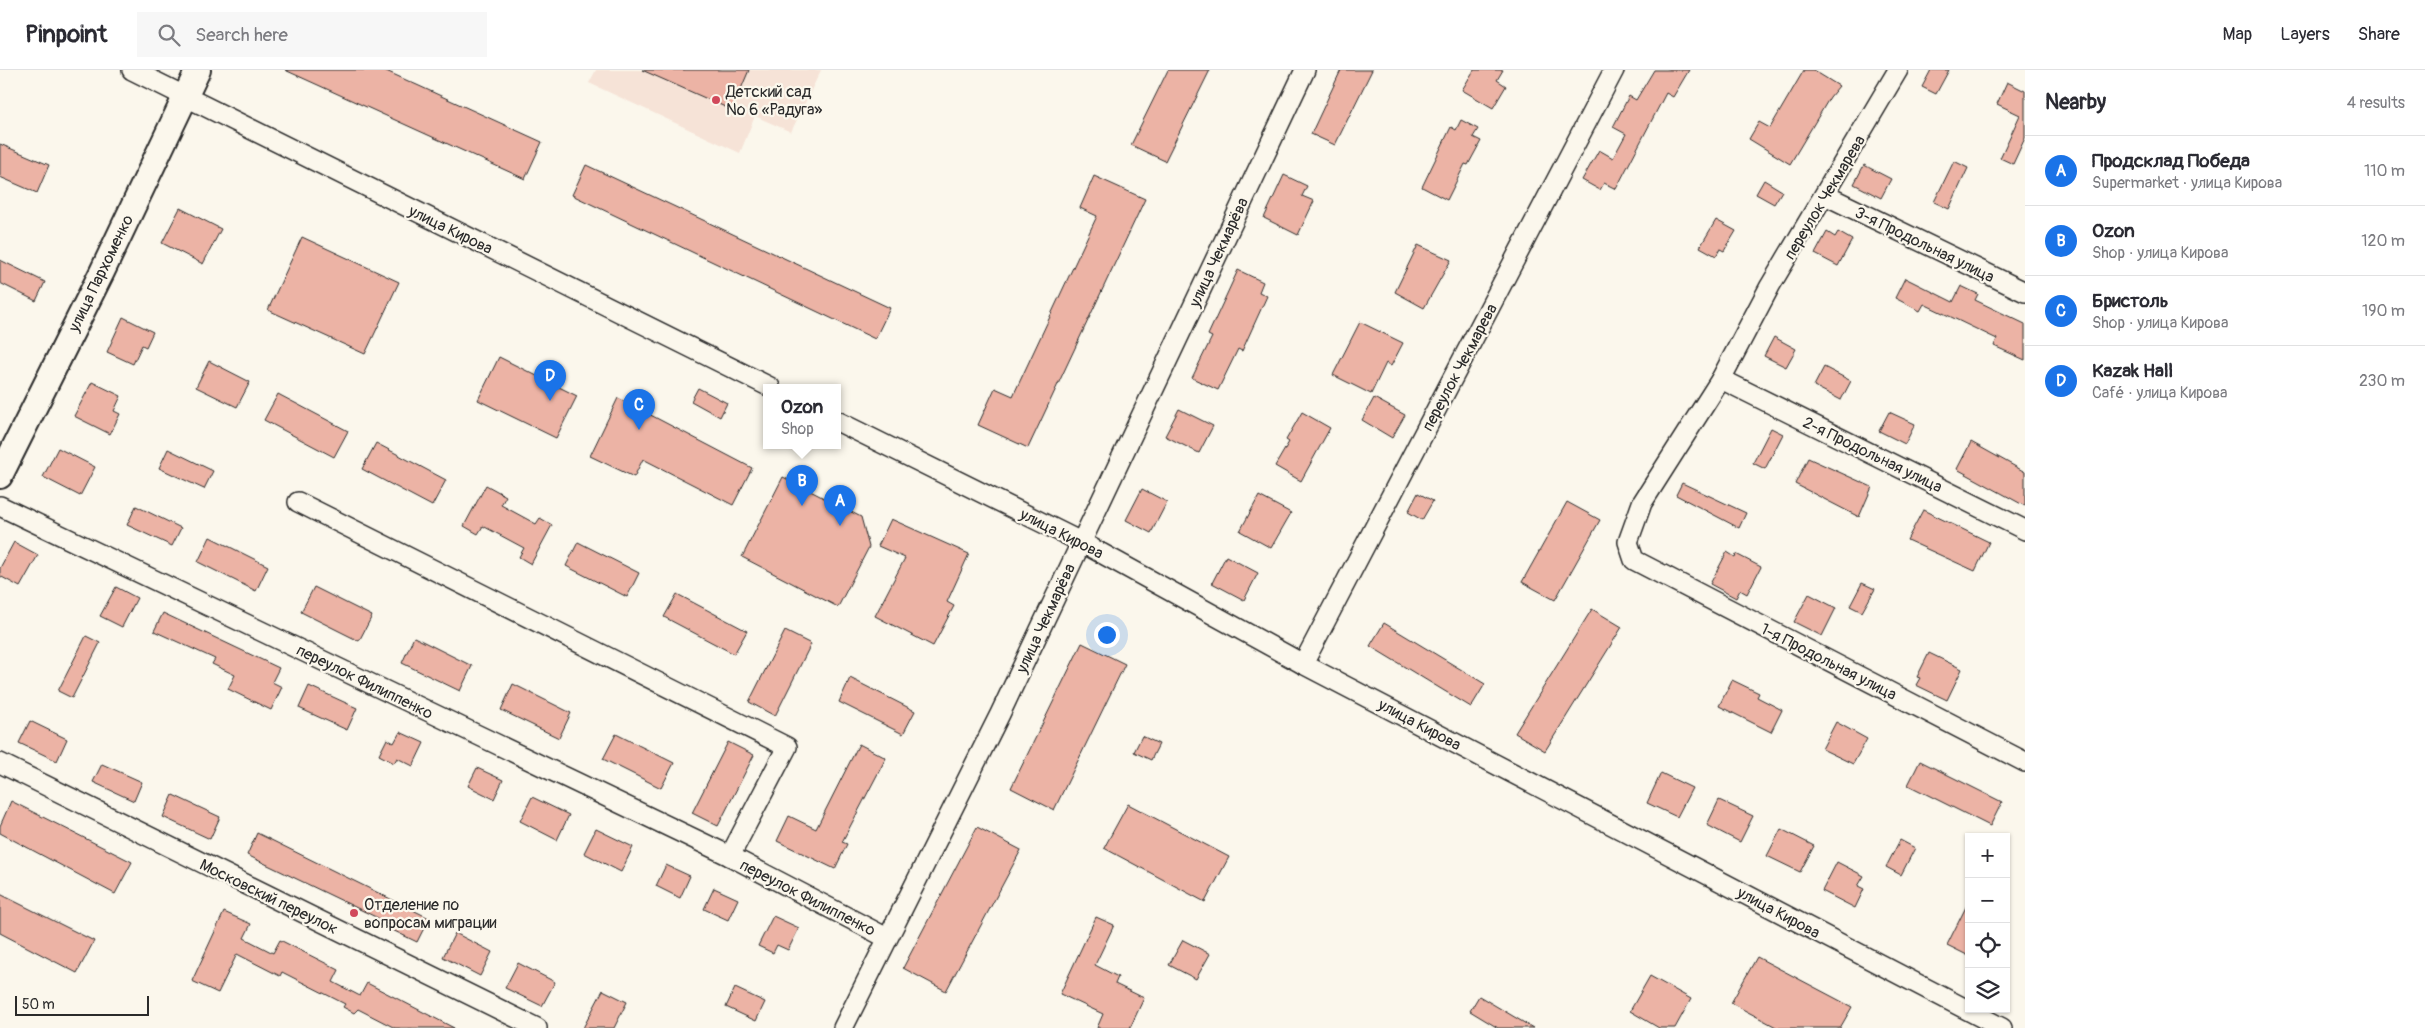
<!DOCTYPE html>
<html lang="en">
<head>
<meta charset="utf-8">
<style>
  :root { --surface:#fff; --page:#f7f7f7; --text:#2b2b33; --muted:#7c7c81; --line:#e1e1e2; --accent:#1a73e8 }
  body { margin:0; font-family:Pangolin,sans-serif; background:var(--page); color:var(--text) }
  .controls { position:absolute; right:15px; bottom:15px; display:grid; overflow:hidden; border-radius:0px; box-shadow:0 1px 4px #0004 }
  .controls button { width:45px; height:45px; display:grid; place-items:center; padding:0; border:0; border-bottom:1px solid var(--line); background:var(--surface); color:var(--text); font:25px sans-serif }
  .scale { position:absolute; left:15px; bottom:12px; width:134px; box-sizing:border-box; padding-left:5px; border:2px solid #2b2b2b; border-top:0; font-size:14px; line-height:18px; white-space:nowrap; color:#2b2b2b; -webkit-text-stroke:4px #fbf7ec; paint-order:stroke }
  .you { position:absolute; left:1106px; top:564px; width:18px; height:18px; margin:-12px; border:4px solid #fff; border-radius:50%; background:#1a73e8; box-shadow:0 0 0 8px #1a73e833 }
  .badge { display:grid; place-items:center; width:32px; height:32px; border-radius:50%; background:var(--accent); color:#fff; font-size:16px; font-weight:700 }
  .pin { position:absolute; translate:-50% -41px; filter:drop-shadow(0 1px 2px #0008) }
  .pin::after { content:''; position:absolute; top:26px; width:18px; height:15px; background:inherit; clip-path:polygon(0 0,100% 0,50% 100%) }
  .popup { position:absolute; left:763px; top:314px; width:78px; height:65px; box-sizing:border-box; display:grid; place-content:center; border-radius:0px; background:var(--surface); filter:drop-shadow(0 1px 4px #0005); font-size:16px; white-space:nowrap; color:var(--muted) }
  .popup b { font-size:19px; color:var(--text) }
  .popup::after { content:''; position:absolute; left:50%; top:100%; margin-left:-10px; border:10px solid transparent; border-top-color:var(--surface) }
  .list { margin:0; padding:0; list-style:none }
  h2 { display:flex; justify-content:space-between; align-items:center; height:65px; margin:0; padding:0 20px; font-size:21px }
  h2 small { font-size:16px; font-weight:400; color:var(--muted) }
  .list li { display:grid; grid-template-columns:32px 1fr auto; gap:15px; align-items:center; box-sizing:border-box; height:70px; padding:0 20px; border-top:1px solid var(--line) }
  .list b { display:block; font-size:19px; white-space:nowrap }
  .list p { margin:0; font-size:16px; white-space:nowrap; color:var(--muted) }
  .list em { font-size:16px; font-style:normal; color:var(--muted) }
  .icon { flex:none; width:28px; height:28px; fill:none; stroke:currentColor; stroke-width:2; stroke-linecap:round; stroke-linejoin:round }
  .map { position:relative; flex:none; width:2025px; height:958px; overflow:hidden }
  header { display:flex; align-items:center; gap:30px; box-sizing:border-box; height:70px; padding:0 25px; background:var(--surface); border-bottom:1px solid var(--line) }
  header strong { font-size:24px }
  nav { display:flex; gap:28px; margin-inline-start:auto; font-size:18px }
  .search { width:350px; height:45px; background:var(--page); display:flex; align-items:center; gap:12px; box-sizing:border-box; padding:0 18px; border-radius:0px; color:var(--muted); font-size:19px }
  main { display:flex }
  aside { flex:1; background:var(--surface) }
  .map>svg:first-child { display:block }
</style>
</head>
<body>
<header>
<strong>Pinpoint</strong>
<div class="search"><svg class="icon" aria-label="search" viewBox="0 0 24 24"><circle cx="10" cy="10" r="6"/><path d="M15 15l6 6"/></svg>Search here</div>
<nav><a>Map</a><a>Layers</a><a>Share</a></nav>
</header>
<main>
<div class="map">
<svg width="2025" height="958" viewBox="0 0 2025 958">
  <rect width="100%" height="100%" fill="#fbf7ec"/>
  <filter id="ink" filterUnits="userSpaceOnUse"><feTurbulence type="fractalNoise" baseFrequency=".02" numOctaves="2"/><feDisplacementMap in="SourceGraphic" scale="10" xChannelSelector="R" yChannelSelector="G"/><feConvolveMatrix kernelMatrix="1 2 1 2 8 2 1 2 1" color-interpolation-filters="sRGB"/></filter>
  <g filter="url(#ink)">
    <path fill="#f6e3d7" d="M596 0H821L791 62 755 46 740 83 589 13Z"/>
    <g fill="#ecb3a5" stroke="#2b2b2b">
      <path d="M285 0H384L542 72 525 109Z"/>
      <path d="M642 0H749L732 40Z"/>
      <path d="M1168 0H1210L1165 91 1131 75Z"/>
      <path d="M1341 0H1372L1335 75 1311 64Z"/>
      <path d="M1474 0H1503L1497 10 1506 16 1493 38 1462 20Z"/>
      <path d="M1654 0H1689L1673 27 1666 23 1616 119 1604 113 1600 120 1582 110 1599 80 1613 88 1626 64 1613 57 1629 26 1636 30Z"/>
      <path d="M1804 0H1813L1839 16 1830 27 1790 94 1749 69 1759 52 1770 58Z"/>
      <path d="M1931 0H1949L1936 24 1922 17Z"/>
      <path d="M2007 12 2025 21V68L2013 94 2000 88 2020 45 1997 34Z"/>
      <path d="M1461 50 1478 59 1473 67 1481 71 1468 95 1465 94 1447 130 1422 117 1451 57 1456 60Z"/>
      <path d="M0 74 49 95 37 123 0 107Z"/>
      <path d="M1954 91 1968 98 1949 139 1934 132Z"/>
      <path d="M586 95 890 238 875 269 572 125Z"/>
      <path d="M1864 95 1891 109 1881 128 1854 114Z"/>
      <path d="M1284 105 1307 116 1302 126 1314 131 1298 165 1264 148Z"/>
      <path d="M1094 106 1145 129 1028 378 978 355 995 318 1013 326 1097 146 1080 138Z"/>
      <path d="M1764 110 1782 121 1774 134 1756 124Z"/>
      <path d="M180 138 221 159 203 194 162 173Z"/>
      <path d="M1716 150 1736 161 1724 181 1720 179 1716 186 1700 177Z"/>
      <path d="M1827 162 1835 167 1838 162 1852 170 1838 196 1815 184Z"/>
      <path d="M302 167 399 212 365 284 268 240Z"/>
      <path d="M1418 175 1451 190 1424 238 1395 222Z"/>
      <path d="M0 190 45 212 36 231 0 213Z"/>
      <path d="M1238 200 1263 212 1259 222 1267 226 1242 281 1238 279 1218 320 1192 308 1212 267 1208 265Z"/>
      <path d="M1905 208 1953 232 1961 216 1978 224 1975 230 2025 254V290L1994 276 1997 269 1924 234 1920 241 1895 228Z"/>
      <path d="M123 247 153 262 146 277 142 275 133 294 107 282Z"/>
      <path d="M1360 252 1403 273 1391 296 1386 293 1371 324 1333 305Z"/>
      <path d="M1774 267 1796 279 1786 297 1764 286Z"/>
      <path d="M499 287 577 326 556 368 478 330Z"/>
      <path d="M209 291 250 312 237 337 196 317Z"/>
      <path d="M1824 297 1851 311 1841 330 1814 316Z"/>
      <path d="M92 312 121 326 114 341 120 344 110 364 74 346Z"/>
      <path d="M698 318 727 333 720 347 691 331Z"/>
      <path d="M278 324 348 361 334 387 264 350Z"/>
      <path d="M618 328 752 398 733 435 643 389 634 407 590 386Z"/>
      <path d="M1374 328 1405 345 1392 368 1362 350Z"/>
      <path d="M1179 339 1213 356 1199 383 1165 366Z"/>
      <path d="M1302 342 1330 358 1301 411 1275 396 1289 372 1286 370Z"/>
      <path d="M1889 342 1915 354 1905 374 1879 361Z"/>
      <path d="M1771 358 1783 364 1765 399 1753 393Z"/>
      <path d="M1971 372 2025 402V436L1957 399Z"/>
      <path d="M376 373 446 410 432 436 362 399Z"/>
      <path d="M58 378 95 397 80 426 43 407Z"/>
      <path d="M168 379 213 401 204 419 159 398Z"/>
      <path d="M1808 388 1872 417 1859 447 1795 414Z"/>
      <path d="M783 407 861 447 869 477 838 537 742 487Z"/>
      <path d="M1682 413 1746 443 1739 458 1676 425Z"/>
      <path d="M486 415 506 426 501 435 536 454 540 448 552 455 531 494 519 487 524 478 483 456 478 464 464 456Z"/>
      <path d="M1142 419 1167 432 1151 463 1126 450Z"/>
      <path d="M1418 423 1433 431 1422 450 1408 442Z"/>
      <path d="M1259 426 1291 443 1271 478 1240 461Z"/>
      <path d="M1567 432 1600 450 1555 530 1522 512Z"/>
      <path d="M136 436 181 458 172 476 127 455Z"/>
      <path d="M1923 440 1989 472 1975 501 1907 470Z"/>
      <path d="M891 449 969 484 947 532 954 536 933 576 875 546 905 488 878 476Z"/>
      <path d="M210 467 268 496 256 521 198 492Z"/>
      <path d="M14 472 38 485 20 517 0 506V498Z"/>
      <path d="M578 472 639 503 627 527 566 496Z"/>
      <path d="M1727 482 1735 487 1736 484 1761 497 1747 524 1740 520 1736 528 1710 514Z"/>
      <path d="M1226 486 1258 503 1244 530 1212 513Z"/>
      <path d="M1862 513 1875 519 1862 542 1850 536Z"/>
      <path d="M116 517 137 528 122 557 100 546Z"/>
      <path d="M314 517 372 546 359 571 301 542Z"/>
      <path d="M677 524 747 561 734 584 664 547Z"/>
      <path d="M1809 524 1836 538 1822 566 1794 552Z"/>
      <path d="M1592 539 1622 557 1545 681 1515 663Z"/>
      <path d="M163 543 279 598 272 612 282 617 271 640 228 619 235 605 212 594 215 589 154 561Z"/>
      <path d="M1384 553 1485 614 1471 637 1370 576Z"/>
      <path d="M785 561 811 574 775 646 749 632Z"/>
      <path d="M86 566 100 573 72 628 58 621Z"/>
      <path d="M414 567 472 596 460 621 402 593Z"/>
      <path d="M1082 573 1125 594 1054 740 1011 718Z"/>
      <path d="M1929 583 1962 599 1947 630 1916 615 1920 608 1917 607Z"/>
      <path d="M850 608 915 641 903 664 839 632Z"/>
      <path d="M1732 610 1759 623 1757 627 1782 640 1771 662 1719 636Z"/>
      <path d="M513 614 571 643 559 668 501 640Z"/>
      <path d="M309 616 357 638 347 660 299 638Z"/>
      <path d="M30 651 67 669 57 691 19 673Z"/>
      <path d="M1836 652 1867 669 1853 694 1822 679Z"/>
      <path d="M400 662 424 673 413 696 397 688 394 693 379 685 387 669 394 673Z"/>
      <path d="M616 664 674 693 661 718 603 689Z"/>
      <path d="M1142 666 1159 674 1151 690 1134 682Z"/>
      <path d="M728 672 754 685 718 756 692 743Z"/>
      <path d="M859 674 886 688 842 772 847 774 835 799 777 771 789 746 816 759Z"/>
      <path d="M1920 691 2002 732 1990 756 1908 715Z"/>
      <path d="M102 694 142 712 134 731 93 712Z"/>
      <path d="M477 698 503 710 494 729 468 716Z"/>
      <path d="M1661 703 1692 718 1677 747 1647 733Z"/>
      <path d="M173 725 220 747 210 769 163 747Z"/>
      <path d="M532 727 569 745 557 770 520 751Z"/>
      <path d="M1719 730 1753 746 1740 772 1707 755Z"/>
      <path d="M11 731 132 792 115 824 0 763V756Z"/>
      <path d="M1128 734 1229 787 1205 832 1104 778Z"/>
      <path d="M977 757 1021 780 946 921 903 898Z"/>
      <path d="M596 759 633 777 621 802 584 783Z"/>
      <path d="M1781 759 1814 776 1800 802 1767 786Z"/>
      <path d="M257 763 429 848 417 872 380 854 382 850 247 785Z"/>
      <path d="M1900 770 1915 778 1901 805 1886 797Z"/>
      <path d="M1837 792 1864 806 1858 816 1864 819 1855 838 1822 821Z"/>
      <path d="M666 795 690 806 680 828 656 816Z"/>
      <path d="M714 818 738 829 728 850 704 839Z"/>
      <path d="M0 824 94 871 77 903 0 863Z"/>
      <path d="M1969 831V886L1947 875Z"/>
      <path d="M224 842 251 854 244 868 273 883 280 870 339 900 333 912 360 926 367 913 454 958H395L358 939 354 943 343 937 345 934 282 902 280 906 237 884 218 923 192 911Z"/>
      <path d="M773 846 799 858 788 880 777 875 773 883 758 876Z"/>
      <path d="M1096 847 1114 855 1095 895 1118 907 1115 914 1144 928 1130 958H1097L1103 944 1060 924Z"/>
      <path d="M455 863 492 882 480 906 443 887Z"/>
      <path d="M1183 870 1210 884 1196 909 1169 895Z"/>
      <path d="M1757 887 1852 937 1840 958H1778L1731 933Z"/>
      <path d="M518 893 555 912 542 936 505 918Z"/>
      <path d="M1650 906 1691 929 1675 958H1659L1630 941Z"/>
      <path d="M735 918 765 932 756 951 726 937Z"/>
      <path d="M603 920 627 932 614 958H583Z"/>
      <path d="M1479 926 1533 958H1498L1470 941Z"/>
    </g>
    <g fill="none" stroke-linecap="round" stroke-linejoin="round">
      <defs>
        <g id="minor">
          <path d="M132 0 770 317"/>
          <path d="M1898 0 1770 216 1721 309 1642 433 1628 472 1634 490 2025 692"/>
          <path d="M1825 125 2025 222"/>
          <path d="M1721 309 2025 460"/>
          <path d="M837 351 1081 472 1303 594 2002 958"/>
          <path d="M298 432 787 677 730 786"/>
          <path d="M0 436 730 786 887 868"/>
          <path d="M1303 594 1614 0"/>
          <path d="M0 693 537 958"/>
          <path d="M843 958 1000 644 1305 0"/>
        </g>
        <path id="major" d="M0 406 102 202 198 0"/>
      </defs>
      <use href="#minor" stroke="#2b2b2b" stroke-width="22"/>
      <use href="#major" stroke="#2b2b2b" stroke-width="28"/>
      <use href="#minor" stroke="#fbf7ec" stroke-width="19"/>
      <use href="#major" stroke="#fbf7ec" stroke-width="24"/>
    </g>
  </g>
  <g fill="#d1495b" stroke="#fbf7ec" stroke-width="2">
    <circle cx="716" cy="30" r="5"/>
    <circle cx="354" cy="843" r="5"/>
  </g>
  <g text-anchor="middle" stroke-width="4.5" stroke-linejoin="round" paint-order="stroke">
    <g font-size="16" fill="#2b2b2b" stroke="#fbf7ec" text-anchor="start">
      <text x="726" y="27">Детский сад<tspan x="726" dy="18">№ 6 «Радуга»</tspan></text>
      <text x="364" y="840">Отделение по<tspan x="364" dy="18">вопросам миграции</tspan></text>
    </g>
    <g font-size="16" fill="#2b2b2b" stroke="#fbf7ec">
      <text transform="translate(1824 127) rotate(-59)" y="6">переулок Чекмарева</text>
      <text transform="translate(451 159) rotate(26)" y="6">улица Кирова</text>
      <text transform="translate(1925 174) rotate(26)" y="6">3-я Продольная улица</text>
      <text transform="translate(1218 182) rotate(-65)" y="6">улица Чекмарёва</text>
      <text transform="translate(100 203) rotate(-64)" y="6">улица Пархоменко</text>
      <text transform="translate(1459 297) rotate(-62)" y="6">переулок Чекмарева</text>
      <text transform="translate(1873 384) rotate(26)" y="6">2-я Продольная улица</text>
      <text transform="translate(1062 463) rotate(27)" y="6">улица Кирова</text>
      <text transform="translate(1045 548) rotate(-65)" y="6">улица Чекмарёва</text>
      <text transform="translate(1829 591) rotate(27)" y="6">1-я Продольная улица</text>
      <text transform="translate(365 611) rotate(26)" y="6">переулок Филиппенко</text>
      <text transform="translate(1420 654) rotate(28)" y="6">улица Кирова</text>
      <text transform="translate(269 826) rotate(26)" y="6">Московский переулок</text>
      <text transform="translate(808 827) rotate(27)" y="6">переулок Филиппенко</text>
      <text transform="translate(1779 842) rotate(28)" y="6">улица Кирова</text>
    </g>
  </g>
</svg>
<div class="controls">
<button>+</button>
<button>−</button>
<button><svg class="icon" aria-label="locate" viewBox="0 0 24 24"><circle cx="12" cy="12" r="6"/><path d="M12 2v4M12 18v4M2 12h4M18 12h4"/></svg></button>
<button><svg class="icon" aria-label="layers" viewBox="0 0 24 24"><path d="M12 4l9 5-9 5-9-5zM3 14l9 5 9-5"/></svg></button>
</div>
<div class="scale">50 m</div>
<div class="you"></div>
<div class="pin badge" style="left:840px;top:456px">A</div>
<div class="pin badge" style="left:802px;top:436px">B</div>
<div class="popup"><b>Ozon</b>Shop</div>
<div class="pin badge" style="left:639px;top:360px">C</div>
<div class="pin badge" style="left:550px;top:331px">D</div>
</div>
<aside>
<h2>Nearby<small>4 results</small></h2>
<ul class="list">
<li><span class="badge">A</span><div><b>Продсклад Победа</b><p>Supermarket · улица Кирова</p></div><em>110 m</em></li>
<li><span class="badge">B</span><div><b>Ozon</b><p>Shop · улица Кирова</p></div><em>120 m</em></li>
<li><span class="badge">C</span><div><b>Бристоль</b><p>Shop · улица Кирова</p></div><em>190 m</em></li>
<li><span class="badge">D</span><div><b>Kazak Hall</b><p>Café · улица Кирова</p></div><em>230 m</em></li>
</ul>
</aside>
</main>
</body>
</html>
